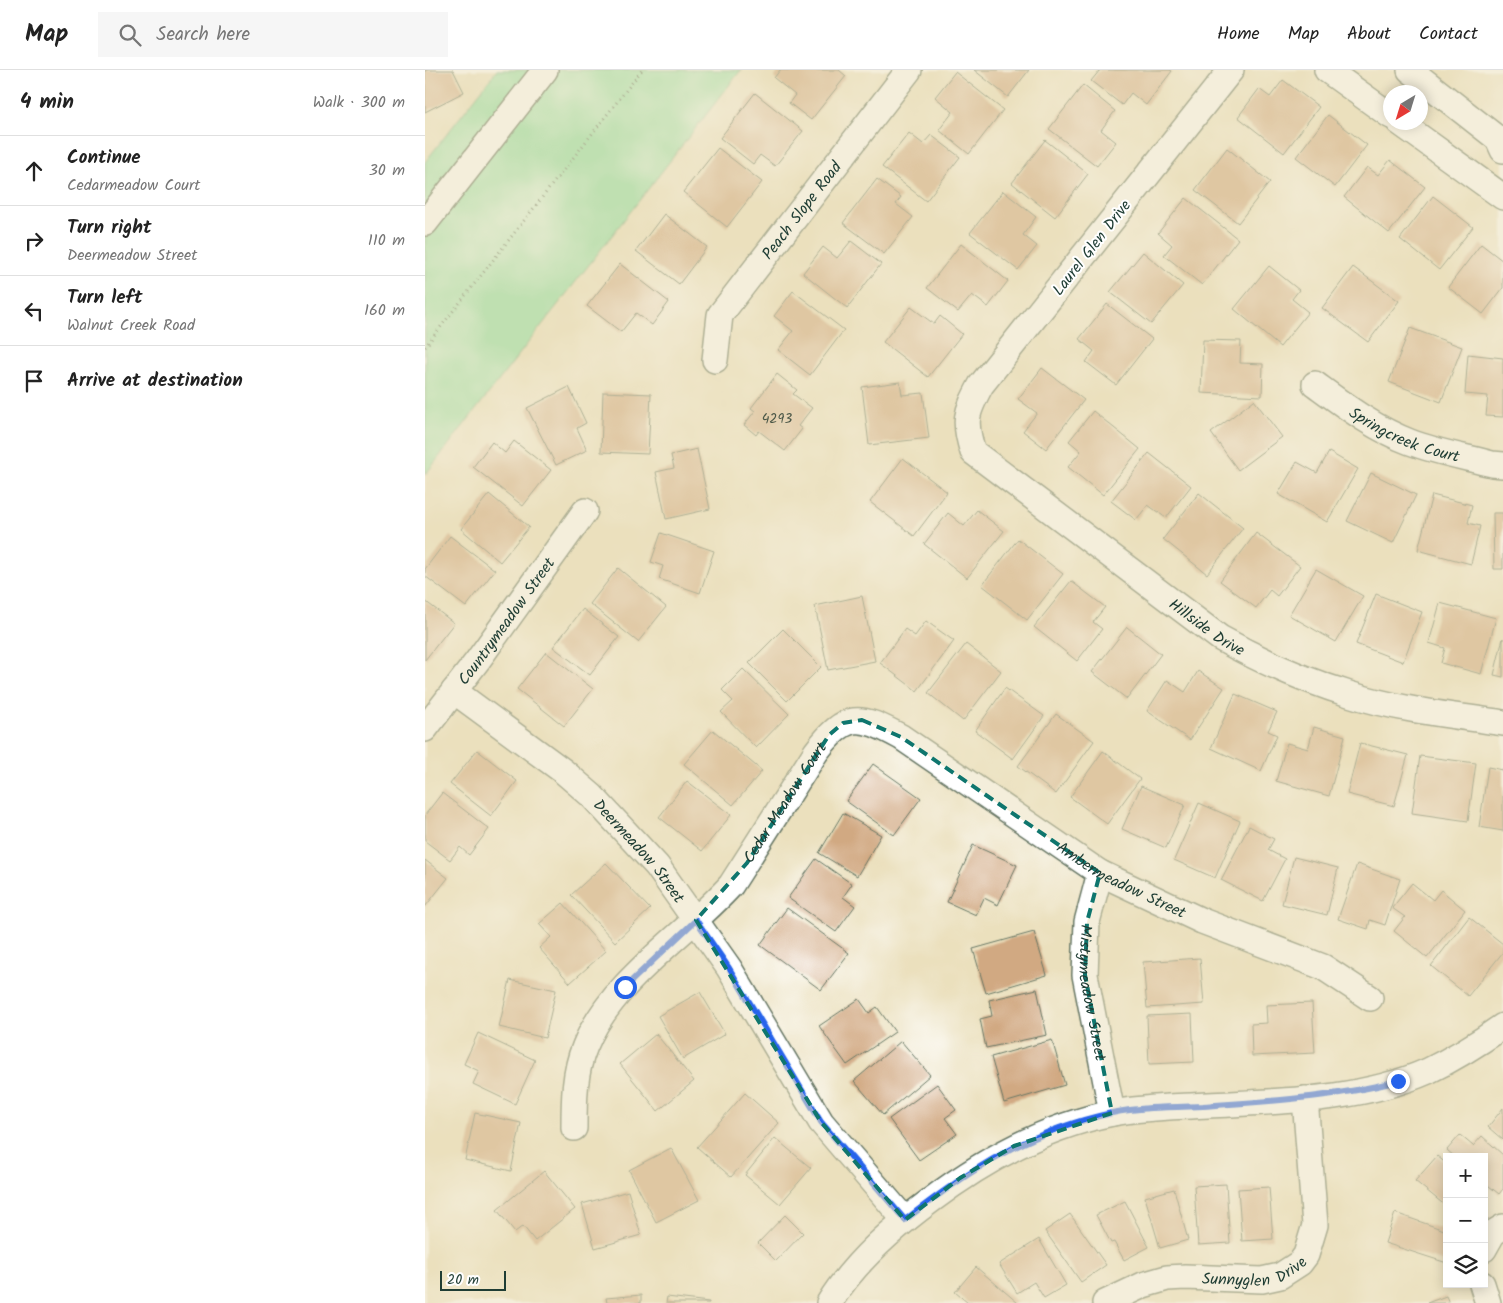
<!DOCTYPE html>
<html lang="en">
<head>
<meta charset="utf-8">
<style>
  :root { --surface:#fff; --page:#f6f6f6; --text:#222; --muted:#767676; --line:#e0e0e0 }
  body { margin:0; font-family:Kalam,sans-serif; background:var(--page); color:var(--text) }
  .controls { position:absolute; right:15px; bottom:15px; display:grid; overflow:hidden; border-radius:0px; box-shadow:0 2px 12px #0003 }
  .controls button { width:45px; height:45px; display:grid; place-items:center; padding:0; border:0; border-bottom:1px solid var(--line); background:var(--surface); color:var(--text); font:25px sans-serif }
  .compass { position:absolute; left:958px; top:15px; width:45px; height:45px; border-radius:50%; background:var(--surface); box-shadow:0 2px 12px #0003; rotate:218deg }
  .scale { position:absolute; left:15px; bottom:12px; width:66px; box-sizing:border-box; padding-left:5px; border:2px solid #1f3d34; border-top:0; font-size:14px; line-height:18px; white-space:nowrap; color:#1f3d34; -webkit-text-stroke:4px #fff; paint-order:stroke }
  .stop { position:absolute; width:15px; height:15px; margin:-11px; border:4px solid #2563eb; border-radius:50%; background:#fff }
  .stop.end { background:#2563eb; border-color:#fff; box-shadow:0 1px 5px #0008 }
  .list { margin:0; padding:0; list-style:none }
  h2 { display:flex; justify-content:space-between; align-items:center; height:65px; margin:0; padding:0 20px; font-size:21px }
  h2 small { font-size:16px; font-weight:400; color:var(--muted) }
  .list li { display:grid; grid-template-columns:32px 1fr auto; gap:15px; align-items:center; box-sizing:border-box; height:70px; padding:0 20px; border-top:1px solid var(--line) }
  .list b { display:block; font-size:19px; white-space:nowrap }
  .list p { margin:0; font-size:16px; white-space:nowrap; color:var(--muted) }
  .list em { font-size:16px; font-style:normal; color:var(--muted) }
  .icon { flex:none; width:28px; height:28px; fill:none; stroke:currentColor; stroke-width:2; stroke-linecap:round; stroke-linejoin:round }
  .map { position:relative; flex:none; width:1078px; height:1233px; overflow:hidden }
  header { display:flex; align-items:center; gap:30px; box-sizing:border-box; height:70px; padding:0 25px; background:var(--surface); border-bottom:1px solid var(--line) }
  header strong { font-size:24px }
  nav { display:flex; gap:28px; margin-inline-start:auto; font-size:18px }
  .search { width:350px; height:45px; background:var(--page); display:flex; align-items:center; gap:12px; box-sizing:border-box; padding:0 18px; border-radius:0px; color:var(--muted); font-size:19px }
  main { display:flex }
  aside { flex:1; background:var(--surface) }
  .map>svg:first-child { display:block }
</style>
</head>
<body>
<header>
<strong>Map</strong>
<div class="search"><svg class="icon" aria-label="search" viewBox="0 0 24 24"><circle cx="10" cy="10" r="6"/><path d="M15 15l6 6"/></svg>Search here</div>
<nav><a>Home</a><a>Map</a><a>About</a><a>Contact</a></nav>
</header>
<main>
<aside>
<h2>4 min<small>Walk · 300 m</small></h2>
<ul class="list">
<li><svg class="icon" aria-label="ahead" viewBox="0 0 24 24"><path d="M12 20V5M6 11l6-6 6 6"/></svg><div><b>Continue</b><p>Cedarmeadow Court</p></div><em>30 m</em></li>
<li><svg class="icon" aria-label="right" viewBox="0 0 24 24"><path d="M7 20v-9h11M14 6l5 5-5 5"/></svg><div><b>Turn right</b><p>Deermeadow Street</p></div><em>110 m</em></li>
<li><svg class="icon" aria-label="left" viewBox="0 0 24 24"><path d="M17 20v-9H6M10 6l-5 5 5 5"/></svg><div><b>Turn left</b><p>Walnut Creek Road</p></div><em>160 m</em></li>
<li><svg class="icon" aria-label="arrive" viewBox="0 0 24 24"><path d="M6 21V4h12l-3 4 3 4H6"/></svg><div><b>Arrive at destination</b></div></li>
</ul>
</aside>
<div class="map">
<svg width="1078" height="1233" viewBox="0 0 1078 1233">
  <rect width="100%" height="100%" fill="#fff"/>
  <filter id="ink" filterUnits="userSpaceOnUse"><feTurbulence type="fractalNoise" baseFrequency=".02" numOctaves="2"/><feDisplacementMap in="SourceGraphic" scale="10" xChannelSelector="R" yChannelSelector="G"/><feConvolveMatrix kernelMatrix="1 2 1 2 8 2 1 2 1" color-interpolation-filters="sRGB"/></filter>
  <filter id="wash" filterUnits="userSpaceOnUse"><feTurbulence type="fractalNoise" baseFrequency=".0096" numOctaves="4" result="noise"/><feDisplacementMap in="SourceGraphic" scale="20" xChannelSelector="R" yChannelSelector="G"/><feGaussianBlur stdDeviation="1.12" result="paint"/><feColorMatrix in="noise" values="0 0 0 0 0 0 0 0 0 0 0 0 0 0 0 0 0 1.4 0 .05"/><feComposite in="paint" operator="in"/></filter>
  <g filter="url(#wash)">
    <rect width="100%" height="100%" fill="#ebe0bd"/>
    <path fill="#8be0a3" stroke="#558e6c" d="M72 0H316L0 405V92Z"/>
    <g id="blocks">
      <g fill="#d1a982">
        <path d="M0 0H28L39 22 0 42Z"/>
        <path d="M355 0H414L421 6 386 50 364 33 370 25 349 8Z"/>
        <path d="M549 0H604L583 27Z"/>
        <path d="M675 0H745L747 1 721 35 706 23 697 35 666 11Z"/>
        <path d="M530 2 578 40 544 84 514 60 528 42 510 27Z"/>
        <path d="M858 10 894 37 859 83 813 47 834 19 845 27Z"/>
        <path d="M658 15 690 41 676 60 691 72 672 96 624 59Z"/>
        <path d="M330 23 378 61 350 96 335 85 328 94 295 68Z"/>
        <path d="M903 45 942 75 910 117 871 87Z"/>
        <path d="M484 63 498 74 506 65 535 87 501 131 457 97Z"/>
        <path d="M620 70 663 104 630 147 587 113Z"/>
        <path d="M293 78 337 112 302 157 258 122Z"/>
        <path d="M802 78 845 112 813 153 770 120Z"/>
        <path d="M965 90 1000 117 964 163 919 127 942 97 953 105Z"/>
        <path d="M452 109 476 127 471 134 488 147 459 184 418 153Z"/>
        <path d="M578 121 611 147 598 165 612 176 593 200 545 163Z"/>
        <path d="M1008 126 1048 157 1014 200 975 169Z"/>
        <path d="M761 128 813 169 777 215 739 185 747 175 733 163Z"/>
        <path d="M239 144 282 177 254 214 211 181Z"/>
        <path d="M426 171 456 194 422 238 378 203 398 177 412 188Z"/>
        <path d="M536 174 583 211 563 237 547 225 533 242 502 218Z"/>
        <path d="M1056 174 1078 191V218L1058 244 1023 217Z"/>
        <path d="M718 182 758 215 726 254 685 222Z"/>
        <path d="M195 194 244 232 227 255 211 243 196 262 162 236Z"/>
        <path d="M844 196 874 220 867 229 883 242 855 277 809 239Z"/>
        <path d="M928 197 974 231 943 272 897 238Z"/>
        <path d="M368 221 419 260 385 305 353 280 368 261 349 246Z"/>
        <path d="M682 234 727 269 691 315 661 292 669 281 654 269Z"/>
        <path d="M486 237 509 254 515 246 537 264 503 307 458 272Z"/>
        <path d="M985 258 1037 277 1016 332 964 312Z"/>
        <path d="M778 270 816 271 815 293 838 294 837 326 776 323Z"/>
        <path d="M1043 284 1078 288V347L1061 346 1063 326 1040 324Z"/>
        <path d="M617 298 659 330 621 379 598 361 612 343 593 329Z"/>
        <path d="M352 304 372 320 368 324 387 338 373 356 377 359 360 381 334 361 331 365 319 355 330 341 326 338Z"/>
        <path d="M475 312 477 325 498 323 504 368 444 375 437 317Z"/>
        <path d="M144 317 161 353 152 358 162 380 131 395 102 338Z"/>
        <path d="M178 322 226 324 223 384 176 382Z"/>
        <path d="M829 330 857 367 813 400 786 363Z"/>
        <path d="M668 341 715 379 678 425 643 397 656 381 644 371Z"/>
        <path d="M89 371 126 400 98 436 48 397 67 372 80 383Z"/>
        <path d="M272 379 285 439 241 449 231 402 249 398 246 385Z"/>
        <path d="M904 382 933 399 902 452 853 424 872 392 892 403Z"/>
        <path d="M724 383 766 416 741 448 723 435 711 450 686 431Z"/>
        <path d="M478 388 522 422 489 466 445 432Z"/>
        <path d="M946 403 991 425 968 473 922 451Z"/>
        <path d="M774 423 818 458 782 504 738 469Z"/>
        <path d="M64 424 104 457 75 492 36 459Z"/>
        <path d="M1007 425 1047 435 1043 453 1055 456 1046 494 993 480Z"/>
        <path d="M552 440 579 461 542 508 499 474 523 443 539 456Z"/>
        <path d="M1068 443H1078V499H1069Z"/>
        <path d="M236 463 289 481 275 523 234 509 238 496 226 492Z"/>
        <path d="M831 463 875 496 852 526 845 520 831 538 795 511Z"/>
        <path d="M25 466 70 500 41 537 0 506V499Z"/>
        <path d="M593 469 638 504 602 550 557 515Z"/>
        <path d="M193 498 241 537 213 572 165 534Z"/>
        <path d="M891 499 938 526 911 572 864 545Z"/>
        <path d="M646 511 680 537 668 552 677 559 652 591 609 557Z"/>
        <path d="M951 524 997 542 978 592 931 574Z"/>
        <path d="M437 526 450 591 403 600 390 536Z"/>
        <path d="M0 531 29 553 0 590Z"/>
        <path d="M1015 533 1071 548 1056 604 1016 593 1020 578 1004 573Z"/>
        <path d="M158 539 194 567 165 605 128 577Z"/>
        <path d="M501 551 529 571 492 621 455 593 480 559 490 566Z"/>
        <path d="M702 557 736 584 702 629 667 602Z"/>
        <path d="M358 559 396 597 362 631 324 593Z"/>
        <path d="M1078 568V607L1069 605Z"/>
        <path d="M541 574 576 601 538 651 503 623Z"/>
        <path d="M121 582 168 619 139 656 92 619Z"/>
        <path d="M318 599 364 644 331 678 296 642 308 631 297 620Z"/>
        <path d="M773 601 799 618 765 670 722 641 742 610 760 622Z"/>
        <path d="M580 618 619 646 588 689 550 661Z"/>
        <path d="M810 624 852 642 843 661 852 665 836 701 786 678Z"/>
        <path d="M631 644 669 671 631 724 593 696Z"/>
        <path d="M889 657 920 666 904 726 851 711 862 673 883 679Z"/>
        <path d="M288 660 337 701 308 735 259 694Z"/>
        <path d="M935 673 983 685 969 736 922 724Z"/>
        <path d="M52 680 92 711 66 746 25 714Z"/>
        <path d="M678 681 715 709 682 754 645 727Z"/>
        <path d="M995 686 1051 693 1043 751 987 743Z"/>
        <path d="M448 694 496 728 469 765 421 731Z"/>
        <path d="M1063 697 1078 700V761L1054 757Z"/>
        <path d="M262 711 306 745 277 781 234 747Z"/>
        <path d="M716 716 760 735 741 778 697 759Z"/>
        <path d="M17 723 64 759 44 785 35 777 25 790 0 771V745Z"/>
        <path d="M774 733 815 751 790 808 749 790Z"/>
        <path d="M418 743 456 765 432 806 394 783Z"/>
        <path d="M824 756 849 769 843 780 860 789 838 831 796 810Z"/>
        <path d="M548 775 592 795 573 835 559 828 551 845 522 832Z"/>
        <path d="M869 787 913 798 902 845 857 834Z"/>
        <path d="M391 789 427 814 418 827 430 836 411 862 363 828Z"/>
        <path d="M0 790 23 808 0 837Z"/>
        <path d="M181 793 225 839 190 872 146 825Z"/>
        <path d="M932 794 975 809 960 855 945 850 943 859 913 849Z"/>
        <path d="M987 813 1008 830 1016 820 1040 840 1002 888 969 861 980 847 967 838Z"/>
        <path d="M138 833 181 881 145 913 114 878 126 867 114 854Z"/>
        <path d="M362 838 424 883 396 920 335 875Z"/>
        <path d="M1044 847 1078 874V882L1043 926 1006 896Z"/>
        <path d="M609 862 622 905 561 923 548 879Z"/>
        <path d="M775 888 779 934 722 938 718 892Z"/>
        <path d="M85 910 131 920 120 968 74 957Z"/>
        <path d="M612 919 622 965 561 978 555 949 567 946 564 930Z"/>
        <path d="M275 922 300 964 258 989 233 946Z"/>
        <path d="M434 929 444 943 452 937 470 962 422 995 394 956Z"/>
        <path d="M887 933 890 983 827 986 826 954 842 953 841 935Z"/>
        <path d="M767 944 769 992 724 994 722 946Z"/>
        <path d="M53 963 110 990 90 1034 48 1014 54 1001 39 994Z"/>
        <path d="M231 964 269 1011 233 1041 195 994Z"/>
        <path d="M627 970 640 1015 579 1033 566 987Z"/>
        <path d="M476 971 505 1005 458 1045 429 1011Z"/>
        <path d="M512 1014 531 1040 520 1048 532 1064 494 1090 464 1049Z"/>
        <path d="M320 1023 354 1053 306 1107 272 1077Z"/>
        <path d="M1078 1038V1070L1063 1057Z"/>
        <path d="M50 1043 96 1053 86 1101 40 1090Z"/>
        <path d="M1035 1065 1048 1076 1057 1066 1078 1085V1119L1074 1124 1059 1112V1087H1030L1022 1080Z"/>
        <path d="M350 1068 386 1098 355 1134 320 1105Z"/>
        <path d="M246 1078 274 1130 231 1152 204 1100Z"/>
        <path d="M1012 1086 1022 1094V1137L990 1111Z"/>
        <path d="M119 1101 150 1139 110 1171 98 1156 90 1162 72 1140Z"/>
        <path d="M801 1114 805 1173 773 1175 769 1116Z"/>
        <path d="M844 1117 848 1169 817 1171 813 1119Z"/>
        <path d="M749 1119 763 1170 735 1178 720 1127Z"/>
        <path d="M203 1121 216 1165 170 1178 157 1134Z"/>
        <path d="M700 1131 724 1177 699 1190 689 1172 686 1173 671 1145Z"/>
        <path d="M970 1143 1022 1161V1193L960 1173Z"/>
        <path d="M645 1144 681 1195 656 1212 620 1161Z"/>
        <path d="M360 1145 378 1163 351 1191 333 1173Z"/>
        <path d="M614 1169 641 1215 619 1228 609 1212 592 1223 574 1194Z"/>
        <path d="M551 1197 593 1233H543L530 1222Z"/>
        <path d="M216 1225V1233H182L181 1228Z"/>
        <path d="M1021 1226 1024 1233H1002Z"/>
        <path d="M242 1227 284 1232V1233H241Z"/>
      </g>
    </g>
  </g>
  <g filter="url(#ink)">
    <use href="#blocks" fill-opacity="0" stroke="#667664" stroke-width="1"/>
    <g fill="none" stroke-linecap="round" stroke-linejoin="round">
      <defs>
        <g id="minor">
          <path id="s1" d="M806 0 556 315C541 343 538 351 548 382L795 568C836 591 879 610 924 624 974 640 1027 645 1078 653"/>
          <path d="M902 0 966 46"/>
          <path d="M985 0 1073 69 1078 80"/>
          <path d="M974 52 1078 127"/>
          <path d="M0 153 120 0"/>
          <path id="s2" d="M290 290 295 245 484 0"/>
          <path id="s3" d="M890 314C920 336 950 359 985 372 1011 382 1040 387 1067 394L1078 395"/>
          <path id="s4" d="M29 621 138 701 167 726 232 796 304 898 396 1052 480 1150"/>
          <path id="s5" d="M0 659 53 590 160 441"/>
          <path id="s6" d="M675 803 662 852 660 905 687 1043"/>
          <path id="s7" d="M149 1058C149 1031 149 1002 160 976 187 910 260 866 306 815L391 682C421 642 434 644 476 667L675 803 777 851 898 897 945 928"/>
          <path d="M1059 1179 1068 1163 1078 1157"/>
          <path d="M1057 1214 1063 1233"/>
          <path d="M404 1233C429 1192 467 1159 505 1131 559 1090 620 1056 688 1043 719 1037 751 1037 783 1035 856 1031 935 1031 1003 1001 1030 988 1054 973 1078 956"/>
          <path id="s8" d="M680 1233 718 1215 742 1208 760 1207 837 1210 855 1206 875 1193 881 1185 890 1155 880 1029"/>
        </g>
      </defs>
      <use href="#minor" stroke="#667664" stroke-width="28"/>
      <path stroke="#667664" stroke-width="3" stroke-dasharray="1 4" stroke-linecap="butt" d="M0 277 217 0"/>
      <use href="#minor" stroke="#fff" stroke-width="25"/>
    </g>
  </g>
  <g fill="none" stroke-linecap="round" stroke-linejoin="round" filter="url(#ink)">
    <path stroke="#2563eb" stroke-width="6" d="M200 917 271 850 304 898 396 1052 480 1150C546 1099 603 1061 687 1043 716 1037 748 1037 778 1036 844 1031 908 1028 973 1011"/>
  </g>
  <path d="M0 0H1078V1233H0ZM437 650 476 667 675 803 662 852 660 905 687 1043 589 1076 535 1108 480 1150 396 1052 271 850 322 793 404 665 418 653Z" fill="#ebe0bd" fill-opacity=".55" fill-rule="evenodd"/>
  <path fill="none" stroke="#0f766e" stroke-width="4" stroke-dasharray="10 6" stroke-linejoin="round" d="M437 650 476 667 675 803 662 852 660 905 687 1043 589 1076 535 1108 480 1150 396 1052 271 850 322 793 404 665 418 653Z"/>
  <g text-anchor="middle" stroke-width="4" stroke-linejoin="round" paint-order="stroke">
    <g font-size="14" fill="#4c5848">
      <text x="352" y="353">4293</text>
    </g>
    <g font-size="16" fill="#1f3d34" stroke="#fff">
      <text dy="6" stroke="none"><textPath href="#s2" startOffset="178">Peach Slope Road</textPath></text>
      <text transform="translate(666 177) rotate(-52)" y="6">Laurel Glen Drive</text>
      <text dy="6" stroke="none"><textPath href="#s3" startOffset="104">Springcreek Court</textPath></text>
      <text dy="6" stroke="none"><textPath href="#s5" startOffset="135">Countrymeadow Street</textPath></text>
      <text dy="6" stroke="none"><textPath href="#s1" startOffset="765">Hillside Drive</textPath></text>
      <text dy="6" stroke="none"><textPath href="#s7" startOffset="401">Cedar Meadow Court</textPath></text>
      <text dy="6" stroke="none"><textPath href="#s4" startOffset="246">Deermeadow Street</textPath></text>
      <text dy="6" stroke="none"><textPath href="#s7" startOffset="824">Ambermeadow Street</textPath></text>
      <text dy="6" stroke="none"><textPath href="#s6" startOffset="122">Mistymeadow Street</textPath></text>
      <text dy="6" stroke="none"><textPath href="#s8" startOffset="156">Sunnyglen Drive</textPath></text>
    </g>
  </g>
</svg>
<div class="controls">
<button>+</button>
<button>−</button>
<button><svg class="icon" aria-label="layers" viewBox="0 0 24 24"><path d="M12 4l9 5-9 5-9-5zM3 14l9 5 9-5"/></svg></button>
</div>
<svg class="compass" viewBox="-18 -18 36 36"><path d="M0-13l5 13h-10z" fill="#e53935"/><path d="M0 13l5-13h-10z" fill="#767676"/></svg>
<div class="scale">20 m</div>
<div class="stop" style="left:200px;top:917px"></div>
<div class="stop end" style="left:973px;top:1011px"></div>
</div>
</main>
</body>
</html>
